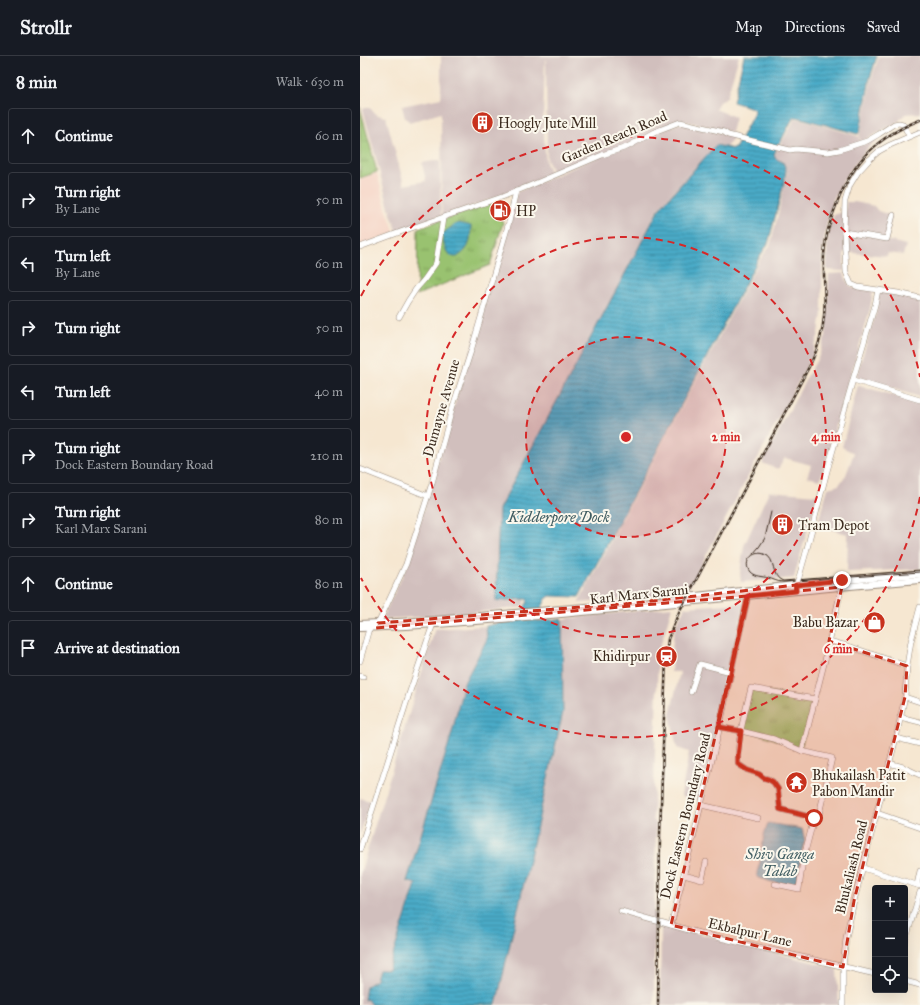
<!DOCTYPE html>
<html lang="en">
<head>
<meta charset="utf-8">
<style>
  :root { --surface:#171b24; --page:#242831; --text:#f1f3f6; --muted:#9ea1a6; --line:#363941 }
  body { margin:0; font-family:"IM FELL Great Primer",serif; background:var(--page); color:var(--text) }
  .controls { position:absolute; right:12px; bottom:12px; display:grid; overflow:hidden; border-radius:4px; box-shadow:0 4px 16px #0002 }
  .controls button { width:36px; height:36px; display:grid; place-items:center; padding:0; border:0; border-bottom:1px solid var(--line); background:var(--surface); color:var(--text); font:20px sans-serif }
  .stop { position:absolute; width:12px; height:12px; margin:-9px; border:3px solid #c8321e; border-radius:50%; background:#fff }
  .stop.end { background:#c8321e; border-color:#fff; box-shadow:0 1px 4px #0008 }
  .list { margin:0; padding:0; list-style:none }
  h2 { display:flex; justify-content:space-between; align-items:center; height:52px; margin:0; padding:0 16px; font-size:17px }
  h2 small { font-size:13px; font-weight:400; color:var(--muted) }
  .list li { display:grid; grid-template-columns:26px 1fr auto; gap:12px; align-items:center; box-sizing:border-box; height:56px; margin:0 8px 8px; padding:0 8px; border:1px solid var(--line); border-radius:4px }
  .list b { display:block; font-size:15px; white-space:nowrap }
  .list p { margin:0; font-size:13px; white-space:nowrap; color:var(--muted) }
  .list em { font-size:13px; font-style:normal; color:var(--muted) }
  .icon { flex:none; width:22px; height:22px; fill:none; stroke:currentColor; stroke-width:2; stroke-linecap:round; stroke-linejoin:round }
  .map { position:relative; flex:none; width:560px; height:949px; overflow:hidden }
  header { display:flex; align-items:center; gap:24px; box-sizing:border-box; height:56px; padding:0 20px; background:var(--surface); border-bottom:1px solid var(--line) }
  header strong { font-size:19px }
  nav { display:flex; gap:22px; margin-inline-start:auto; font-size:14px }
  main { display:flex }
  aside { flex:1; background:var(--surface) }
  .map>svg:first-child { display:block }
</style>
</head>
<body>
<header>
<strong>Strollr</strong>
<nav><a>Map</a><a>Directions</a><a>Saved</a></nav>
</header>
<main>
<aside>
<h2>8 min<small>Walk · 630 m</small></h2>
<ul class="list">
<li><svg class="icon" aria-label="ahead" viewBox="0 0 24 24"><path d="M12 20V5M6 11l6-6 6 6"/></svg><div><b>Continue</b></div><em>60 m</em></li>
<li><svg class="icon" aria-label="right" viewBox="0 0 24 24"><path d="M7 20v-9h11M14 6l5 5-5 5"/></svg><div><b>Turn right</b><p>By Lane</p></div><em>50 m</em></li>
<li><svg class="icon" aria-label="left" viewBox="0 0 24 24"><path d="M17 20v-9H6M10 6l-5 5 5 5"/></svg><div><b>Turn left</b><p>By Lane</p></div><em>60 m</em></li>
<li><svg class="icon" aria-label="right" viewBox="0 0 24 24"><path d="M7 20v-9h11M14 6l5 5-5 5"/></svg><div><b>Turn right</b></div><em>50 m</em></li>
<li><svg class="icon" aria-label="left" viewBox="0 0 24 24"><path d="M17 20v-9H6M10 6l-5 5 5 5"/></svg><div><b>Turn left</b></div><em>40 m</em></li>
<li><svg class="icon" aria-label="right" viewBox="0 0 24 24"><path d="M7 20v-9h11M14 6l5 5-5 5"/></svg><div><b>Turn right</b><p>Dock Eastern Boundary Road</p></div><em>210 m</em></li>
<li><svg class="icon" aria-label="right" viewBox="0 0 24 24"><path d="M7 20v-9h11M14 6l5 5-5 5"/></svg><div><b>Turn right</b><p>Karl Marx Sarani</p></div><em>80 m</em></li>
<li><svg class="icon" aria-label="ahead" viewBox="0 0 24 24"><path d="M12 20V5M6 11l6-6 6 6"/></svg><div><b>Continue</b></div><em>80 m</em></li>
<li><svg class="icon" aria-label="arrive" viewBox="0 0 24 24"><path d="M6 21V4h12l-3 4 3 4H6"/></svg><div><b>Arrive at destination</b></div></li>
</ul>
</aside>
<div class="map">
<svg width="560" height="949" viewBox="0 0 560 949">
  <defs>
    <pattern id="grass-tufts" width="24" height="20" patternUnits="userSpaceOnUse"><rect width="24" height="20" fill="#99c26f"/><path d="M3 7l-1-3M5 7V3M7 7l1-3M15 17l-1-3M17 17v-4M19 17l1-3" fill="none" stroke="#7e9e5b"/></pattern>
    <pattern id="water-rules" width="6" height="5" patternUnits="userSpaceOnUse"><rect width="6" height="5" fill="#48aac7"/><path d="M0 2.5h6" fill="none" stroke="#3d8ba1"/></pattern>
  </defs>
  <rect width="100%" height="100%" fill="#fbf7ec"/>
  <filter id="ink" filterUnits="userSpaceOnUse"><feTurbulence type="fractalNoise" baseFrequency=".025" numOctaves="2"/><feDisplacementMap in="SourceGraphic" scale="8" xChannelSelector="R" yChannelSelector="G"/><feConvolveMatrix kernelMatrix="1 2 1 2 8 2 1 2 1" color-interpolation-filters="sRGB"/></filter>
  <filter id="wash" filterUnits="userSpaceOnUse"><feTurbulence type="fractalNoise" baseFrequency=".012" numOctaves="4" result="noise"/><feDisplacementMap in="SourceGraphic" scale="16" xChannelSelector="R" yChannelSelector="G"/><feGaussianBlur stdDeviation="0.9" result="paint"/><feColorMatrix in="noise" values="0 0 0 0 0 0 0 0 0 0 0 0 0 0 0 0 0 1.4 0 .05"/><feComposite in="paint" operator="in"/></filter>
  <g filter="url(#wash)">
    <rect width="100%" height="100%" fill="#f6e7d1"/>
    <path fill="#f5d2c3" d="M17 117 26 152 35 177 0 190V123Z"/>
    <g fill="#d1bfbd">
      <path d="M81 0H379L367 41 364 44 359 46 355 53 375 61 371 76 321 64 267 89 194 118 187 104 186 6 185 2 183 66 186 107 192 119 124 146 82 160 81 57 50 66 45 62 42 50 81 42Z"/>
      <path d="M519 0H560V57L545 58 539 65 501 86 499 80 501 75 511 24Z"/>
      <path d="M10 51 13 56 18 59 26 61 44 129 66 125 62 107 80 104 81 160 37 176 29 152 3 53Z"/>
      <path d="M435 63H440L498 80 502 89 517 81 518 83 508 92 487 118 473 144 466 172 462 195V257L459 277 452 300 325 539 308 540 218 547 334 328 373 254 401 202 410 190 418 159 427 115 423 106 416 103 415 99 419 89 422 86Z"/>
      <path d="M321 67 365 77 374 82 366 91 356 89 298 153 264 220 139 453 136 545 165 544 163 551 91 559 22 563 47 510 157 136 294 77Z"/>
      <path d="M486 146H495L514 150 518 155 532 160 526 184 546 189 543 199 528 197 527 200 484 196V215L467 214V188L470 169 474 159 486 155Z"/>
      <path d="M484 217 488 228 494 232 513 235 510 253 460 424 447 421 451 409 425 402 418 413 402 407 447 321 458 302 466 280 469 218Z"/>
      <path d="M519 235 560 243V341L496 321 516 257Z"/>
      <path d="M498 329 560 347V513L487 516 488 478 457 470 468 432 479 429 486 419 494 397 482 391Z"/>
      <path d="M409 435 457 439 434 522 381 526 380 517 384 490Z"/>
      <path d="M384 547 378 577 366 619 362 644 353 689 338 743 321 740 329 696 317 692 310 659 320 616H311L313 582 316 569 325 551Z"/>
      <path d="M312 551 298 598 293 764 296 767 294 866V949H136L203 656 202 563Z"/>
      <path d="M126 570 127 583 104 627 92 677 47 825 56 827 28 914H19L16 924 4 944 7 943 11 949H0V818L75 573Z"/>
      <path d="M0 742 10 745 0 779Z"/>
      <path d="M301 868 471 911 477 914 479 949H300Z"/>
    </g>
    <g fill="url(#grass-tufts)" stroke="#6a7646">
      <path d="M0 51 17 116 0 122Z"/>
      <path d="M134 146 143 167 130 209 57 239 58 172Z"/>
      <path d="M391 633 454 644 441 692 383 673Z"/>
    </g>
    <g fill="url(#water-rules)" stroke="#426a72">
      <path d="M384 0H517L510 22 500 75 498 78 437 61 433 62 421 85 418 88 414 99 416 103 423 106 426 114 424 127 408 188 400 200 365 266 296 397 219 541 190 540 186 543 177 562 178 565 202 563 203 656 136 949H11L7 943 4 944 6 930 16 924 19 914H28L56 828 47 825 92 677 104 627 127 583 126 570 138 567 157 566 168 545 166 543 136 545 139 453 269 210 299 153 356 89 373 93 376 91 395 55 393 52 373 46Z"/>
      <path d="M99 167 111 170C110 185 111 192 97 201 95 201 92 201 90 199 85 196 83 184 82 178L94 169Z"/>
      <path d="M408 767 442 773 445 785 440 802V809L438 821 435 827C421 829 410 826 397 821V816L400 806 404 778Z"/>
    </g>
  </g>
  <g filter="url(#ink)">
    <g fill="none" stroke-linecap="round" stroke-linejoin="round">
      <defs>
        <g id="minor">
          <path d="M560 76 530 89 519 95 510 103 498 116 490 129 485 145 484 176 486 216 491 228 498 231 538 237 560 242"/>
          <path d="M484 176 527 183 533 159"/>
          <path d="M0 191 43 175 142 141 174 128 242 99 267 91 294 76 320 66 364 76 368 79 430 94 436 93 468 96 479 94 507 85 519 78 534 68 539 67 543 68 549 80"/>
          <path d="M39 261 48 245 56 233 64 224 76 207 83 162"/>
          <path d="M493 324 560 344"/>
          <path d="M0 413 68 440"/>
          <path d="M439 521 445 500 467 415 494 320 515 249 518 234"/>
          <path d="M17 570 46 508 72 427 92 353 111 295 149 166 156 135"/>
          <path d="M469 585 494 592 547 610"/>
          <path d="M0 605 10 569"/>
          <path d="M0 620 3 621"/>
          <path d="M331 636 340 608 371 616"/>
          <path d="M545 641 560 646"/>
          <path d="M540 661 560 666"/>
          <path d="M359 671 381 675 414 683 442 695 472 702 458 763 420 753 418 733 413 726 409 723 404 722 399 718 387 714 378 708C377 683 385 657 391 632L455 643"/>
          <path d="M536 682 560 688"/>
          <path d="M442 695 466 600 482 529"/>
          <path d="M529 707 543 711 560 719"/>
          <path d="M341 749 398 762"/>
          <path d="M517 757 560 772"/>
          <path d="M0 793 49 638 73 568"/>
          <path d="M503 812 560 830"/>
          <path d="M324 819 342 824 346 806"/>
          <path d="M415 828 439 833 443 804 454 762"/>
          <path d="M557 829 560 815"/>
          <path d="M261 855 343 878 515 918"/>
          <path d="M311 869 335 774 358 679 374 603 388 540"/>
          <path d="M545 886 560 836"/>
          <path d="M545 925 560 929"/>
          <path d="M483 949V911L486 882 494 845 537 678 545 640 547 610 551 585 560 551"/>
        </g>
        <g id="major">
          <path d="M0 568 74 564 272 547 409 532 451 527 560 518"/>
          <path d="M0 572C63 570 127 564 190 559 313 548 436 534 560 524"/>
        </g>
      </defs>
      <use href="#minor" stroke="#988878" stroke-width="6"/>
      <use href="#major" stroke="#988878" stroke-width="8"/>
      <use href="#minor" stroke="#fff" stroke-width="5"/>
      <use href="#major" stroke="#fff" stroke-width="6"/>
      <g stroke="#3b2a1e" stroke-width="1">
        <path d="M393 498 399 491 405 482 411 456"/>
        <path d="M560 514 423 525C410 521 417 502 404 498 393 494 382 506 390 516 395 521 402 520 408 522 413 523 417 526 423 526L560 516"/>
      </g>
      <defs>
        <path id="rail" d="M298 949 300 779 306 600 308 583 319 556 359 481 451 307C458 292 463 276 464 260 466 240 463 220 464 199 465 181 470 164 477 147 494 104 517 81 560 64"/>
      </defs>
      <use href="#rail" stroke="#3b2a1e" stroke-width="2.5"/>
      <use href="#rail" stroke="#fbf7ec" stroke-width="1" stroke-dasharray="3" stroke-linecap="butt"/>
      <defs>
        <path id="minor-bridge" d="M437 526 439 521"/>
      </defs>
      <use href="#minor-bridge" stroke="#988878" stroke-width="6" stroke-linecap="butt"/>
      <use href="#minor-bridge" stroke="#fff" stroke-width="5"/>
    </g>
  </g>
  <g fill="none" stroke-linecap="round" stroke-linejoin="round" filter="url(#ink)">
    <path stroke="#c8321e" stroke-width="5" d="M454 762 420 753 418 733 413 726 408 723 404 722 399 718 387 714 378 708V700L381 675 359 671 374 603 388 540 436 535V529L482 524"/>
  </g>
  <path fill="#c8321e" fill-opacity="0.2" stroke="#c8321e" stroke-width="3" stroke-dasharray="8 5" stroke-linejoin="round" d="M436 529V535L482 531 469 585 547 610 545 641 494 845 483 911 311 869 388 540 16 572 18 567 272 547Z"/>
  <circle cx="266" cy="381" r="100" fill="#d62828" fill-opacity=".12"/>
  <g fill="none" stroke="#d62828" stroke-width="2" stroke-dasharray="7 5">
    <circle cx="266" cy="381" r="100"/>
    <circle cx="266" cy="381" r="200"/>
    <path d="M560 441A300 300 0 0 1 1 522M1 240A300 300 0 0 1 560 321"/>
  </g>
  <defs>
    <symbol id="building-disc" viewBox="-11 -11 22 22"><circle r="9.5" fill="#c8321e" stroke="#fbf7ec"/><path d="M-4-6H4V6H1V3H-1V6H-4ZM-2.5-4.3h1.7v1.8h-1.7ZM.8-4.3h1.7v1.8H.8ZM-2.5-1h1.7V.8h-1.7ZM.8-1h1.7V.8H.8Z" fill="#fff"/></symbol>
    <symbol id="fuel-disc" viewBox="-11 -11 22 22"><circle r="9.5" fill="#c8321e" stroke="#fbf7ec"/><path d="M-5.5-6h7V0h2V4h1.3V-2.5L3-4.5l.8-.8L6-3V5H2.5V1h-1V6h-7ZM-4.2-4.7v3.2H.2V-4.7Z" fill="#fff"/></symbol>
    <symbol id="shop-disc" viewBox="-11 -11 22 22"><circle r="9.5" fill="#c8321e" stroke="#fbf7ec"/><path d="M-5-2.5h2.3a2.7 3.5 0 0 1 5.4 0H5L5.5 6h-11ZM-1.5-2.5h3a1.5 2.3 0 0 0-3 0Z" fill="#fff"/></symbol>
    <symbol id="station-disc" viewBox="-11 -11 22 22"><circle r="9.5" fill="#c8321e" stroke="#fbf7ec"/><path d="M-3-6H3Q5-6 5-4V2Q5 4 3 4L4.5 6H3L1.5 4h-3L-3 6H-4.5L-3 4Q-5 4-5 2V-4Q-5-6-3-6ZM-3.5-4v3h7v-3ZM-3.5 1v1.5H-2V1ZM2 1v1.5H3.5V1Z" fill="#fff"/></symbol>
    <symbol id="temple-disc" viewBox="-11 -11 22 22"><circle r="9.5" fill="#c8321e" stroke="#fbf7ec"/><path d="M0-6L5-2H3V0L6.5 2.5H4V6H1.5V3h-3V6H-4V2.5H-6.5L-3 0V-2H-5Z" fill="#fff"/></symbol>
  </defs>
  <g fill-rule="evenodd">
    <use href="#building-disc" x="110" y="54" width="25" height="25"/>
    <use href="#fuel-disc" x="128" y="142" width="25" height="25"/>
    <use href="#building-disc" x="410" y="456" width="25" height="25"/>
    <use href="#shop-disc" x="502" y="554" width="25" height="25"/>
    <use href="#station-disc" x="294" y="588" width="25" height="25"/>
    <use href="#temple-disc" x="424" y="714" width="25" height="25"/>
  </g>
  <g text-anchor="middle" stroke-width="4" stroke-linejoin="round" paint-order="stroke">
    <g font-size="14" fill="#3b2a1e" stroke="#fbf7ec" text-anchor="start">
      <text x="138" y="72">Hoogly Jute Mill</text>
      <text x="156" y="160">HP</text>
      <text x="438" y="474">Tram Depot</text>
      <text x="498" y="571" text-anchor="end">Babu Bazar</text>
      <text x="290" y="605" text-anchor="end">Khidirpur</text>
      <text x="452" y="724">Bhukailash Patit<tspan x="452" dy="16">Pabon Mandir</tspan></text>
    </g>
    <g font-size="14" fill="#3b2a1e" stroke="#fbf7ec">
      <text transform="translate(254 81) rotate(-23)" y="5">Garden Reach Road</text>
      <text transform="translate(81 352) rotate(-74)" y="5">Dumayne Avenue</text>
      <text transform="translate(279 538) rotate(-6)" y="5">Karl Marx Sarani</text>
      <text transform="translate(325 760) rotate(-76)" y="5">Dock Eastern Boundary Road</text>
      <text transform="translate(491 811) rotate(-76)" y="5">Bhukaliash Road</text>
      <text transform="translate(390 876) rotate(13)" y="5">Ekbalpur Lane</text>
    </g>
    <g font-size="15" font-style="italic" fill="#405d62" stroke="#fbf7ec">
      <text x="199" y="466">Kidderpore Dock</text>
      <text x="420" y="803">Shiv Ganga<tspan x="420" dy="17">Talab</tspan></text>
    </g>
  </g>
  <circle cx="266" cy="381" r="6" fill="#d62828" stroke="#fbf7ec" stroke-width="2"/>
  <g font-size="12" text-anchor="middle" font-weight="bold" fill="#d62828" stroke="#fbf7ec" stroke-width="4" stroke-linejoin="round" paint-order="stroke">
    <text x="366" y="385">2 min</text>
    <text x="466" y="385">4 min</text>
    <text x="478" y="597">6 min</text>
  </g>
</svg>
<div class="controls">
<button>+</button>
<button>−</button>
<button><svg class="icon" aria-label="locate" viewBox="0 0 24 24"><circle cx="12" cy="12" r="6"/><path d="M12 2v4M12 18v4M2 12h4M18 12h4"/></svg></button>
</div>
<div class="stop" style="left:454px;top:762px"></div>
<div class="stop end" style="left:482px;top:524px"></div>
</div>
</main>
</body>
</html>
